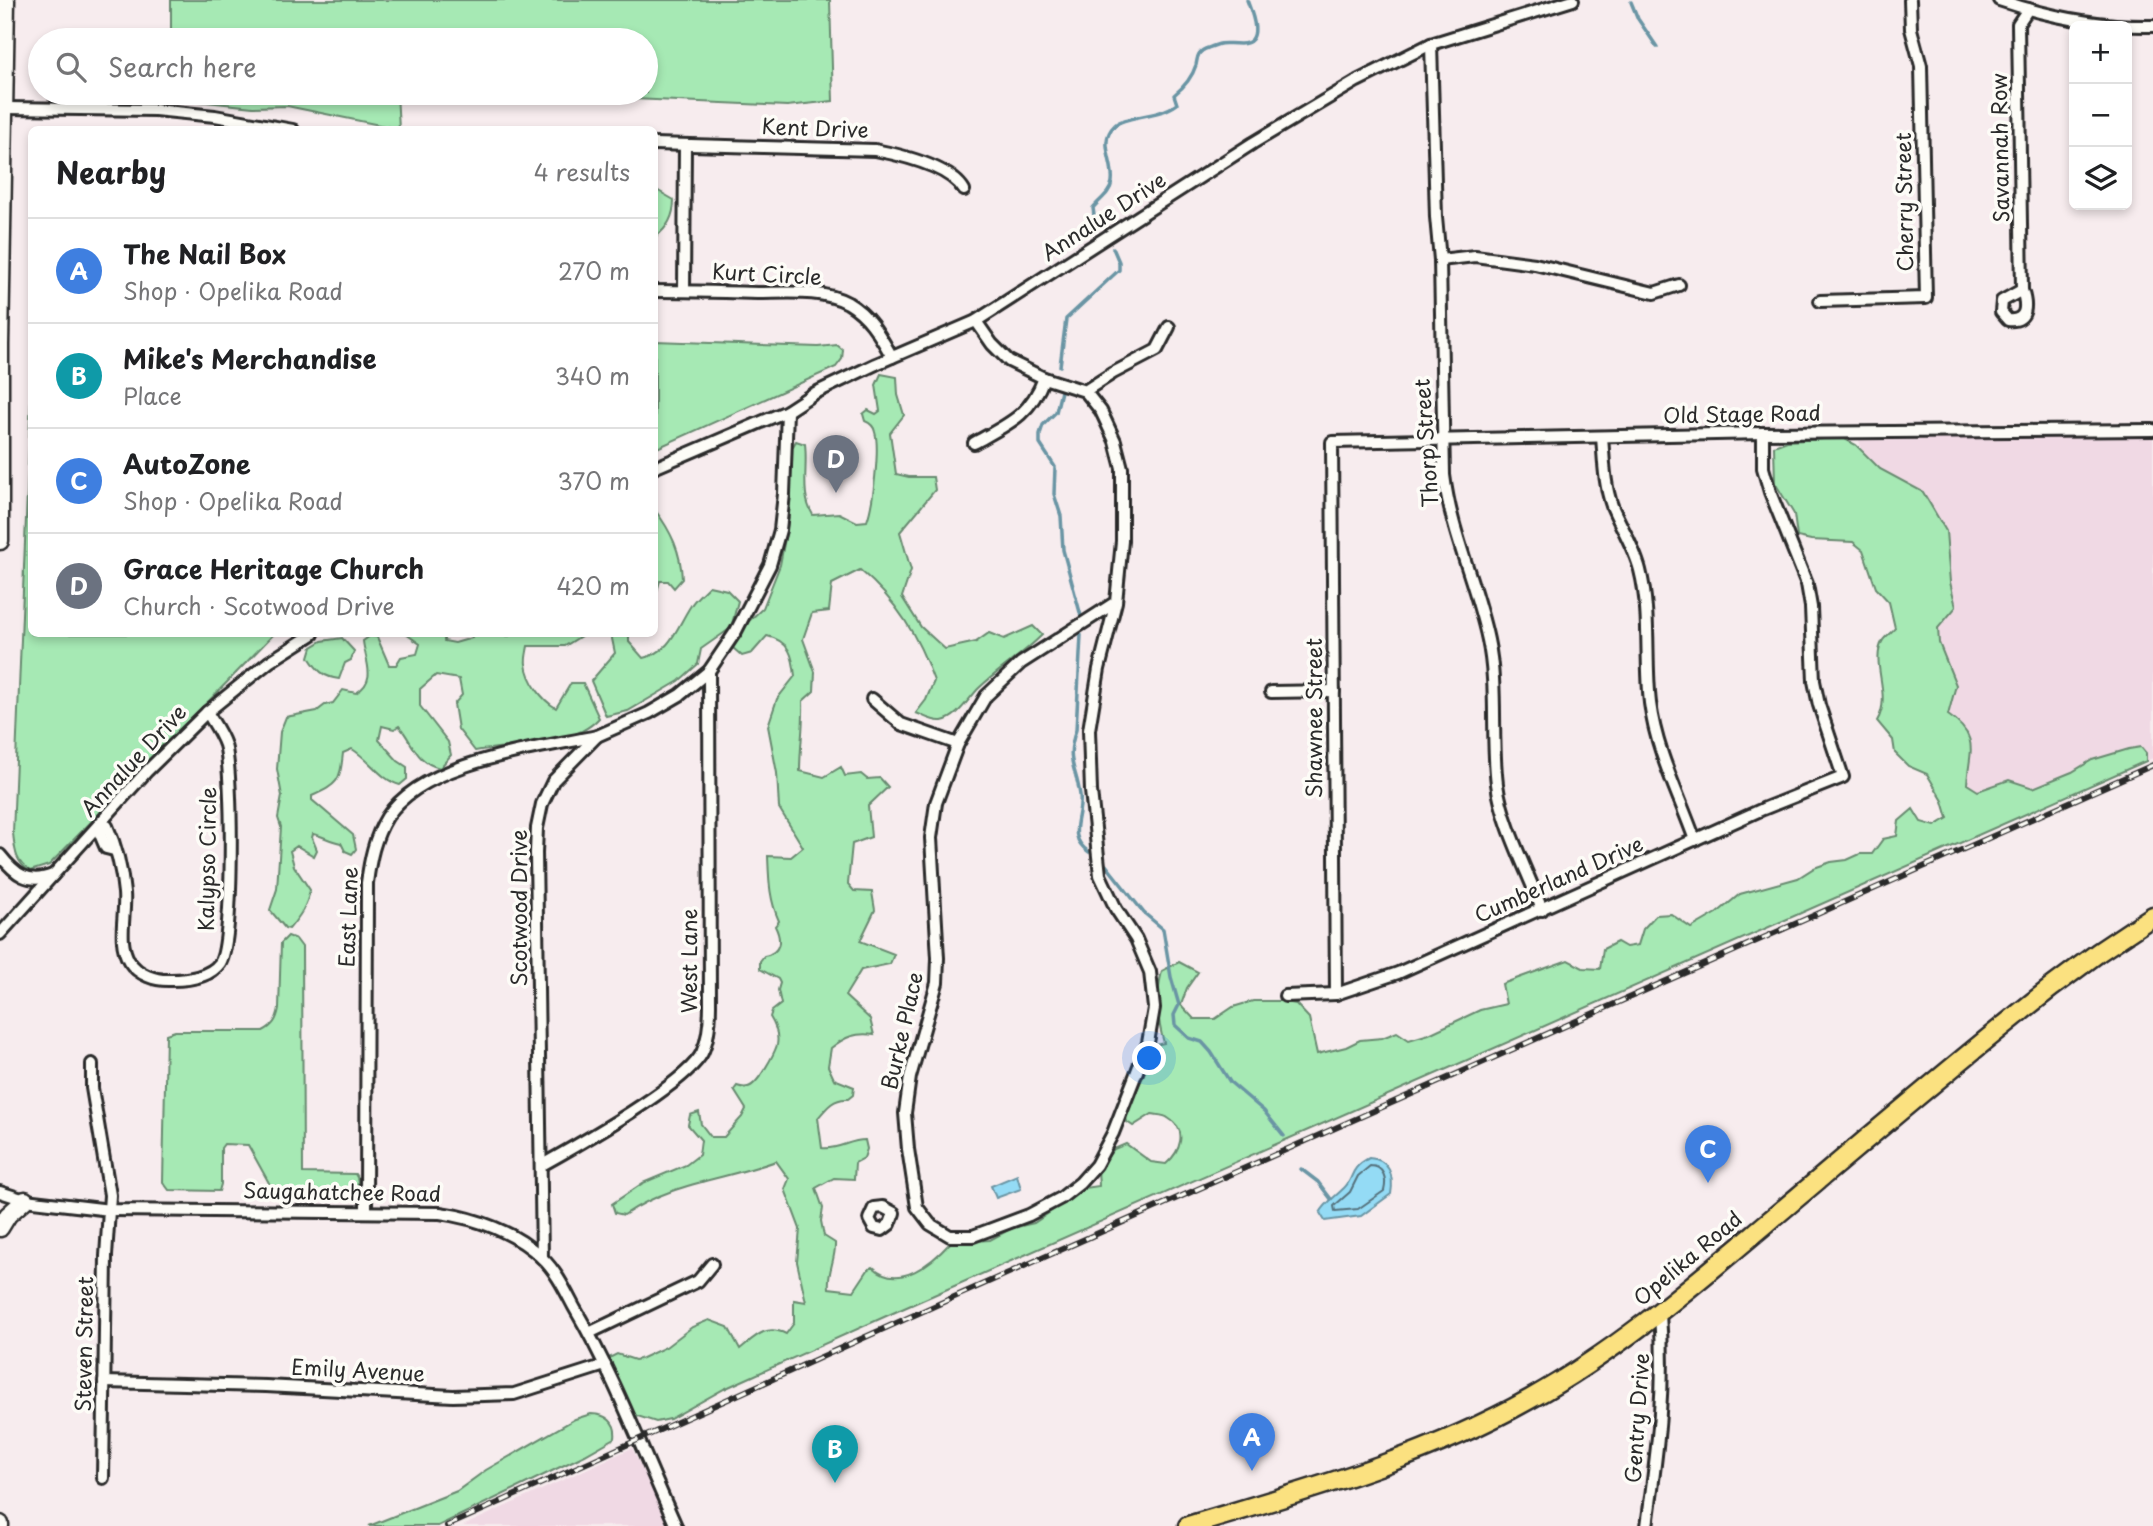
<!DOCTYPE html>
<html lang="en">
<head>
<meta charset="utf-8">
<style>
  :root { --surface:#fff; --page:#f2f2f2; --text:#202124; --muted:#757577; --line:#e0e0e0; --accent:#b45309 }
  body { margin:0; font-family:"Playpen Sans",sans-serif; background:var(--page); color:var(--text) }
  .controls { position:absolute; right:21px; top:21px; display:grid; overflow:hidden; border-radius:10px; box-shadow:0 4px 10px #0003 }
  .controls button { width:63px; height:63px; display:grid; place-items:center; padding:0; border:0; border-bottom:2px solid var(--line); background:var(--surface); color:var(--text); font:35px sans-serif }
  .you { position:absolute; left:1150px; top:1059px; width:24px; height:24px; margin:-18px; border:5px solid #fff; border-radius:50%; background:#1a73e8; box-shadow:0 0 0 10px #1a73e833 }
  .badge { display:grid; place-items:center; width:46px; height:46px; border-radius:50%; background:var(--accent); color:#fff; font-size:23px; font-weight:700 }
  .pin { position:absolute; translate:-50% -58px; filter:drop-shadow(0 2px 4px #0008) }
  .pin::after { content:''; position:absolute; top:37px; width:24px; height:21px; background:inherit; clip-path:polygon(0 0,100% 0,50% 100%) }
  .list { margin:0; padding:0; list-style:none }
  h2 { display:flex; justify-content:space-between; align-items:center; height:91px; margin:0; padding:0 28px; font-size:30px }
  h2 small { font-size:23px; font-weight:400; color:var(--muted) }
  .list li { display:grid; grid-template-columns:46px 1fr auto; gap:21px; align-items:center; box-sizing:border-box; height:105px; padding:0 28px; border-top:2px solid var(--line) }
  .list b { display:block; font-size:26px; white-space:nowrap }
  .list p { margin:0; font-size:23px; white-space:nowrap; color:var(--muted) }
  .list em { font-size:23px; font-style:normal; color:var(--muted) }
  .icon { flex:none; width:38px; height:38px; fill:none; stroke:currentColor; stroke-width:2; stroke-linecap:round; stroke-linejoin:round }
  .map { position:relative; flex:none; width:2153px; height:1526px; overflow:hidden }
  .search { position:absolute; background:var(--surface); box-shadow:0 4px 10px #0003; left:28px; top:28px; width:630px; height:77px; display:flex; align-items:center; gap:18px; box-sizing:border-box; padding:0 24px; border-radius:38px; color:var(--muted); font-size:26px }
  .panel { position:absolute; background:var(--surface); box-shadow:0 4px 10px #0003; left:28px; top:126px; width:630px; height:511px; border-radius:10px }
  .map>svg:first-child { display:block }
</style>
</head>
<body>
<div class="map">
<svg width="2153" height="1526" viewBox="0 0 2153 1526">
  <rect width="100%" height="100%" fill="#f7ecee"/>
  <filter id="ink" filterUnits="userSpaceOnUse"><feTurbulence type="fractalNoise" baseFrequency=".0143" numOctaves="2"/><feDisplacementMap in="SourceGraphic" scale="14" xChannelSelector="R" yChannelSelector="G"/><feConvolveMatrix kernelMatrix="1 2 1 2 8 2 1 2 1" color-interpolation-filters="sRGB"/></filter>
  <g filter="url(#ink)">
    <g fill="#f0d9e4">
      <path d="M2153 436V758L1962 842 1859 440Z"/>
      <path d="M632 1448 671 1526H463Z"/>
    </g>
    <g fill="#a6e9b4" stroke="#688a70" stroke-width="2">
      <path d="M171 0H830L833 101 787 106 498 93H646V40H171Z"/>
      <path d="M170 93H397L399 129 287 106 253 107 170 98Z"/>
      <path d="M655 189 674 200C674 216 668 228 655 237Z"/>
      <path d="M655 341 818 347 837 345 843 350 842 359 836 367 655 449Z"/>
      <path d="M881 374 897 377 898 395 904 415 890 433 896 474 909 477H933L935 490 900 532 911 570 902 597 921 627 945 649 976 642 989 633 1004 639 1033 626 1042 635C1021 656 999 669 979 688 968 699 958 718 942 721 933 722 924 716 916 713L926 700 934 681C918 636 897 601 860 570L832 584 829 611 812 613 803 639 815 672 814 691 803 701C804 724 800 747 800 771L824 777 841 767 845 776 861 774 867 779 880 778 888 787 868 806 871 837 852 844 848 884 854 891 872 892 875 910 860 941 894 954 890 964 861 970 845 996 870 1019 874 1035C856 1032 845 1037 831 1048L828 1066 834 1079 854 1087 853 1095 848 1099C834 1098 827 1107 818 1118L822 1148C838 1150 849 1140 865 1140L867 1149 864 1158 855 1163 854 1179 834 1178 816 1188 823 1208 821 1221 824 1236 835 1243C836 1259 827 1272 829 1288L854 1291 868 1270 873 1267C899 1291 932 1263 951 1242L990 1240 1012 1228 1034 1223 1085 1188 1099 1186 1098 1169 1114 1149 1126 1144 1151 1162 1166 1164C1180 1152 1189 1130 1168 1118 1165 1115 1156 1115 1152 1114L1133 1126 1127 1122 1125 1112 1143 1077 1155 1045 1164 1043C1157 1020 1156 995 1162 971L1179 962 1198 972 1187 988 1181 1005 1194 1019H1215L1233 1007 1253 1001H1281L1296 1004 1309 1018 1317 1054 1346 1047 1360 1040 1382 1038 1397 1032 1409 1040 1429 1034 1480 1010 1506 1004 1502 984 1568 960 1583 968 1600 969 1603 949 1617 942 1626 947 1638 945 1643 929 1656 915 1671 914 1691 928 1717 913 1740 894 1798 878 1814 868 1831 862 1847 860 1860 854H1872L1883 839 1897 836 1899 821 1913 809 1921 822 1935 826 1948 818 1943 801 1927 774 1908 766 1895 753 1893 740 1877 721C1893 694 1869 663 1883 640 1886 636 1892 632 1895 628L1889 602 1876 588 1863 550 1853 542 1811 540 1797 537 1794 514 1775 483 1774 446 1787 441 1843 438 1856 445 1880 469 1923 492 1946 531 1950 582 1956 607 1938 628 1939 643 1956 685 1948 715C1981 737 1969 752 1967 784L1978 791 2009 780 2033 788 2072 772 2092 760 2129 749 2141 747 2146 753V761L893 1313 724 1389 670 1419 656 1422 634 1415 627 1406 612 1370 609 1358 617 1354 635 1360 640 1359 666 1347 692 1327 709 1320 728 1327 740 1349C756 1336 766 1324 786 1334L794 1323V1300L806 1302 797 1262 800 1229 785 1189 789 1179 776 1161C723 1180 673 1182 624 1215L615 1213 612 1204 643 1183 686 1165 699 1155 701 1140 688 1125 690 1115 699 1112 701 1124 711 1137H724L742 1117 746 1109 734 1090 737 1086C740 1087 745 1088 748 1087 758 1085 774 1054 777 1045 779 1035 775 1025 770 1017L772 1011 781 1004 778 990 780 983 778 979 760 969V961L764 956C781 953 782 940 775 926L779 921C769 899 769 879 768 856L791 857 803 847 779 808 777 773 768 726 777 699 795 676C793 656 790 641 767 636L752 653 742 656 733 648 748 622 763 608 780 565 789 517 792 448 796 441 805 444C808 467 800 495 813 515L839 513 857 522 867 521C873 505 880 449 875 432 874 426 870 423 865 421L863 414 868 410 876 414 880 411 876 385Z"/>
      <path d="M31 397 32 634H274L49 865 30 871C15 862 15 850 13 833Z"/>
      <path d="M655 510C671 531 681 552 682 579L674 588 668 581H660L655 598Z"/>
      <path d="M709 586 727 590 738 601 731 628 701 649 698 664 679 681 628 711 606 716 591 681 615 653 611 634H629V642L643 658C671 652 676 629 690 607 694 599 702 593 709 586Z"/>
      <path d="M406 634H444V641L455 643 472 638 471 634 509 636 510 634H584L565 646H528C527 652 525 659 526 664 528 681 542 700 556 708L571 683H583L599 718C572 748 512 744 475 751L458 729 454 704 462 695 459 679 436 675 420 689V706L448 742 451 755 440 768C416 763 413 742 399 726L394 729 382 726 379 740 398 761 407 767V779L400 785C382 781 369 759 352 749L343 753C340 782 338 784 312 796V800L353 835 356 849 352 854 345 851 341 843C330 841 323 836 313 834L312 838 317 850 314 856 297 846 290 851 294 866 310 890C307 906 300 916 289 929L285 928 270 910 277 889 281 827 278 818 282 796 277 769 280 732 286 717 317 711 325 705 333 703 343 690 356 693C378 680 365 661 363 641L370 636 377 637 389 665H396L401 657 417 654 420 644Z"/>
      <path d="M342 638 354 651 351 660 345 663 339 679C323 677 317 670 309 657L312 647 322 641Z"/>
      <path d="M288 936 296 939 302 947 303 1173 355 1174C359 1179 359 1186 355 1192H274L248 1145 224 1144 221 1148V1184L219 1191 169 1190 163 1182 166 1034 175 1031H263C273 1026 277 1020 279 1008L281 943Z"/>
      <path d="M591 1414C606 1414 617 1422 615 1438L585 1455 438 1526H369L457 1491 486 1470 575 1419Z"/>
    </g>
    <g fill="#94dbf5" stroke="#6a95a4" stroke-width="2">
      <path d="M1369 1158C1390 1159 1394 1176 1391 1194L1361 1216 1325 1221 1320 1213C1325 1203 1336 1196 1344 1188 1355 1178 1348 1169 1369 1158Z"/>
      <path d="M1017 1175 1021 1189 996 1198 991 1186Z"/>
    </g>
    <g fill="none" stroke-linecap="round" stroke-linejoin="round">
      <path stroke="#55717c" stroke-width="2" d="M1370 1166C1384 1166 1387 1179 1384 1191L1358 1209 1335 1211 1334 1206 1350 1192 1358 1176Z"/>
      <g stroke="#6a95a4" stroke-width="3.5">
        <path d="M1631 2 1638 19 1657 47"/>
        <path d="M1096 230 1093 208C1100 199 1110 194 1112 182 1115 162 1097 142 1115 125 1126 115 1158 118 1177 104L1174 95C1184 87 1192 78 1196 65 1197 61 1197 57 1199 54 1201 51 1205 49 1208 48 1225 41 1224 44 1240 44 1265 44 1252 13 1247 0"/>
        <path d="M1060 366 1066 319 1119 270V262L1113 248"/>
        <path d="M1061 391 1056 412 1043 425 1040 434V444L1055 467 1054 494 1061 516 1063 550 1081 616"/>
        <path d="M1081 635 1076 730C1065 761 1076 766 1080 795 1083 817 1065 836 1089 852"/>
        <path d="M1106 865 1144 913 1163 929 1171 977 1179 1005 1174 1015 1175 1025 1189 1038 1202 1042 1211 1052 1230 1082 1264 1111 1284 1136"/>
        <path d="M1301 1169 1318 1182 1331 1199"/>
      </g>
      <defs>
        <g id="street">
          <path d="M1999 0C2049 17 2101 27 2153 26"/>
          <path d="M1431 44 1436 217 1440 260 1444 475C1451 533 1476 583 1488 640 1498 686 1491 736 1497 784 1502 823 1528 872 1542 910"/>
          <path d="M6 108 155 110 215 116 293 130"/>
          <path d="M654 144 875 150C901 155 950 166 964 190"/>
          <path d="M1440 260 1475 256 1535 264 1654 293 1679 285"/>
          <path d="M2022 290 2002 301 2001 312 2008 320C2028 322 2027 305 2022 290L2018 24 2028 9"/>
          <path d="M654 291C689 291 723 292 757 293 786 293 822 289 848 303 870 316 880 336 892 357"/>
          <path d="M684 291 685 145"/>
          <path d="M1820 301 1926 298 1921 66 1911 29 1910 0"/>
          <path d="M976 321 992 344 1009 361 1044 378 1085 391 1101 411 1115 441 1122 468V541L1116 602 1021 663 986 696 958 744 936 803 931 838 938 958 937 983 910 1077 905 1113 908 1149 917 1207 930 1224 950 1236H973L1029 1215 1061 1198 1080 1183 1096 1165 1113 1133 1148 1043 1154 1008 1150 972 1136 939 1116 909 1100 875 1091 791 1089 730 1099 669 1116 602"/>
          <path d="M1085 391 1113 373 1157 350 1169 327"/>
          <path d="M1602 437C1604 460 1604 484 1612 506 1621 527 1634 547 1640 570 1651 613 1645 659 1650 703 1656 751 1679 795 1695 840"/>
          <path d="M974 443C1008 424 1030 416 1044 378"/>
          <path d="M654 468 787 411 813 394 876 364 976 321 1253 143 1357 81 1431 44 1573 0"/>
          <path d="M1271 692 1334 691"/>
          <path d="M872 699 901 724 958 744"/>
          <path d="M101 824 107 826C116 846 122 870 124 893 126 915 117 941 129 961 138 975 156 981 171 980 187 980 210 977 220 963 234 943 233 771 225 745 221 733 213 722 207 712"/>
          <path d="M101 824 100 834 106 848 114 850"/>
          <path d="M0 855C15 874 28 885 53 875"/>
          <path d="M0 934 147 771 207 712 269 662 313 634"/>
          <path d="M1336 994 1332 442 1763 433 2153 430"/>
          <path d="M1285 996 1336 994 1398 973 1763 809 1843 777 1819 705 1814 681 1811 607 1807 584 1770 492 1763 468V433"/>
          <path d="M92 1064V1088L110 1195 106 1256 103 1478"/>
          <path d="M542 1165C576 1146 686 1084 702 1053 709 1038 710 1021 710 1005L709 671"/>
          <path d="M0 1192 25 1200 110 1210 440 1213C475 1218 516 1232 542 1258 556 1271 565 1290 574 1307 615 1377 643 1453 676 1526"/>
          <path d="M883 1207 894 1213 890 1224 882 1230 874 1228 869 1219 874 1208Z"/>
          <path d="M366 1211 367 883C370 860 374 838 387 817 423 761 536 749 597 736"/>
          <path d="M542 1258 536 853 537 828 542 804 553 781 597 736 649 713 680 695 709 671 736 631 770 565 780 530 784 494 787 411"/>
          <path d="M589 1333 698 1281 712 1264"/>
          <path d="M104 1382 266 1386 453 1396 514 1394 605 1365"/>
          <path d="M1647 1526C1657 1453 1666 1388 1660 1314"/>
        </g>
        <g id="secondary">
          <path d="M0 541V345L6 0"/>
          <path d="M0 1228 8 1215 25 1200"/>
          <path d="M0 1524V1526"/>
        </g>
        <path id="primary" d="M1188 1526C1304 1491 1423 1459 1530 1399 1617 1351 1691 1287 1767 1223 1861 1144 1955 1063 2052 987L2099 952 2153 916"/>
      </defs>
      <use href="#street" stroke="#2b2b2b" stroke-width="16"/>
      <use href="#secondary" stroke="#2b2b2b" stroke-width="21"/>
      <use href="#primary" stroke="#2b2b2b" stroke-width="23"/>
      <use href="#street" stroke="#fdfcf7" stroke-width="10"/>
      <use href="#secondary" stroke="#fdfcf7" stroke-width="16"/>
      <use href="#primary" stroke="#fbe180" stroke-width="18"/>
      <defs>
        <path id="rail" d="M447 1526 943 1302 2153 765"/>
      </defs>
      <use href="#rail" stroke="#2b2b2b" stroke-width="6"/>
      <use href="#rail" stroke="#fdfcf7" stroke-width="3.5" stroke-dasharray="10" stroke-linecap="butt"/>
    </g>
  </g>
  <g text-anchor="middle" stroke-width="7" stroke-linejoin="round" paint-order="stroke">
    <g font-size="21" fill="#2b2b2b" stroke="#fdfcf7">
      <text transform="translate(815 129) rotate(2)" y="7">Kent Drive</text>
      <text transform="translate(2001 148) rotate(-91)" y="7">Savannah Row</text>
      <text transform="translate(1905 202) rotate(-91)" y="7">Cherry Street</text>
      <text transform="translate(1104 217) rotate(-33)" y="7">Annalue Drive</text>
      <text transform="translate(767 275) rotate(3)" y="7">Kurt Circle</text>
      <text transform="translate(1742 415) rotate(-1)" y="7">Old Stage Road</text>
      <text transform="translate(1427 443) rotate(-94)" y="7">Thorp Street</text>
      <text transform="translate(1315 718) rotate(-90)" y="7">Shawnee Street</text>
      <text transform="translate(134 761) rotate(-47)" y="7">Annalue Drive</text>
      <text transform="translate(208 859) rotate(-89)" y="7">Kalypso Circle</text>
      <text transform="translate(1559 880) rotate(-24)" y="7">Cumberland Drive</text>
      <text transform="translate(520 908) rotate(-90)" y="7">Scotwood Drive</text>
      <text transform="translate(349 917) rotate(-88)" y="7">East Lane</text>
      <text transform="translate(690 961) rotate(-90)" y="7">West Lane</text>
      <text transform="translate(903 1031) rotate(-77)" y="7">Burke Place</text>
      <text transform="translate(342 1193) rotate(1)" y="7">Saugahatchee Road</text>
      <text transform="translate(1688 1259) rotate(-40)" y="7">Opelika Road</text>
      <text transform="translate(85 1344) rotate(-89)" y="7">Steven Street</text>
      <text transform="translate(358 1371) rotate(3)" y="7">Emily Avenue</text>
      <text transform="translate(1638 1418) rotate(-86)" y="7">Gentry Drive</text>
    </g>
  </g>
</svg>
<div class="controls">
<button>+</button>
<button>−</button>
<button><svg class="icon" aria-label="layers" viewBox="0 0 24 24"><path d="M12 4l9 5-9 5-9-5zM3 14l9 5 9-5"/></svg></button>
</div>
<div class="you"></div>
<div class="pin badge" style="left:1252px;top:1471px;background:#3f7fe0">A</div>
<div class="pin badge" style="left:835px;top:1483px;background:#0f9aa8">B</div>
<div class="pin badge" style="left:1708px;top:1183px;background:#3f7fe0">C</div>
<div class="pin badge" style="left:836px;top:493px;background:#6b7280">D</div>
<div class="search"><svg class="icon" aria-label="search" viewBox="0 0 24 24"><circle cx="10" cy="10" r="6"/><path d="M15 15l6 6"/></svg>Search here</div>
<section class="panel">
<h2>Nearby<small>4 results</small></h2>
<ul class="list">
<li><span class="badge" style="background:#3f7fe0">A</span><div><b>The Nail Box</b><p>Shop · Opelika Road</p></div><em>270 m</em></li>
<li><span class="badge" style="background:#0f9aa8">B</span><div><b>Mike's Merchandise</b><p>Place</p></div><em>340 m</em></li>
<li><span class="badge" style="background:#3f7fe0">C</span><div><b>AutoZone</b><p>Shop · Opelika Road</p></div><em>370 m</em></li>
<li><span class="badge" style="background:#6b7280">D</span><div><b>Grace Heritage Church</b><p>Church · Scotwood Drive</p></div><em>420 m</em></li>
</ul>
</section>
</div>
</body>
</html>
